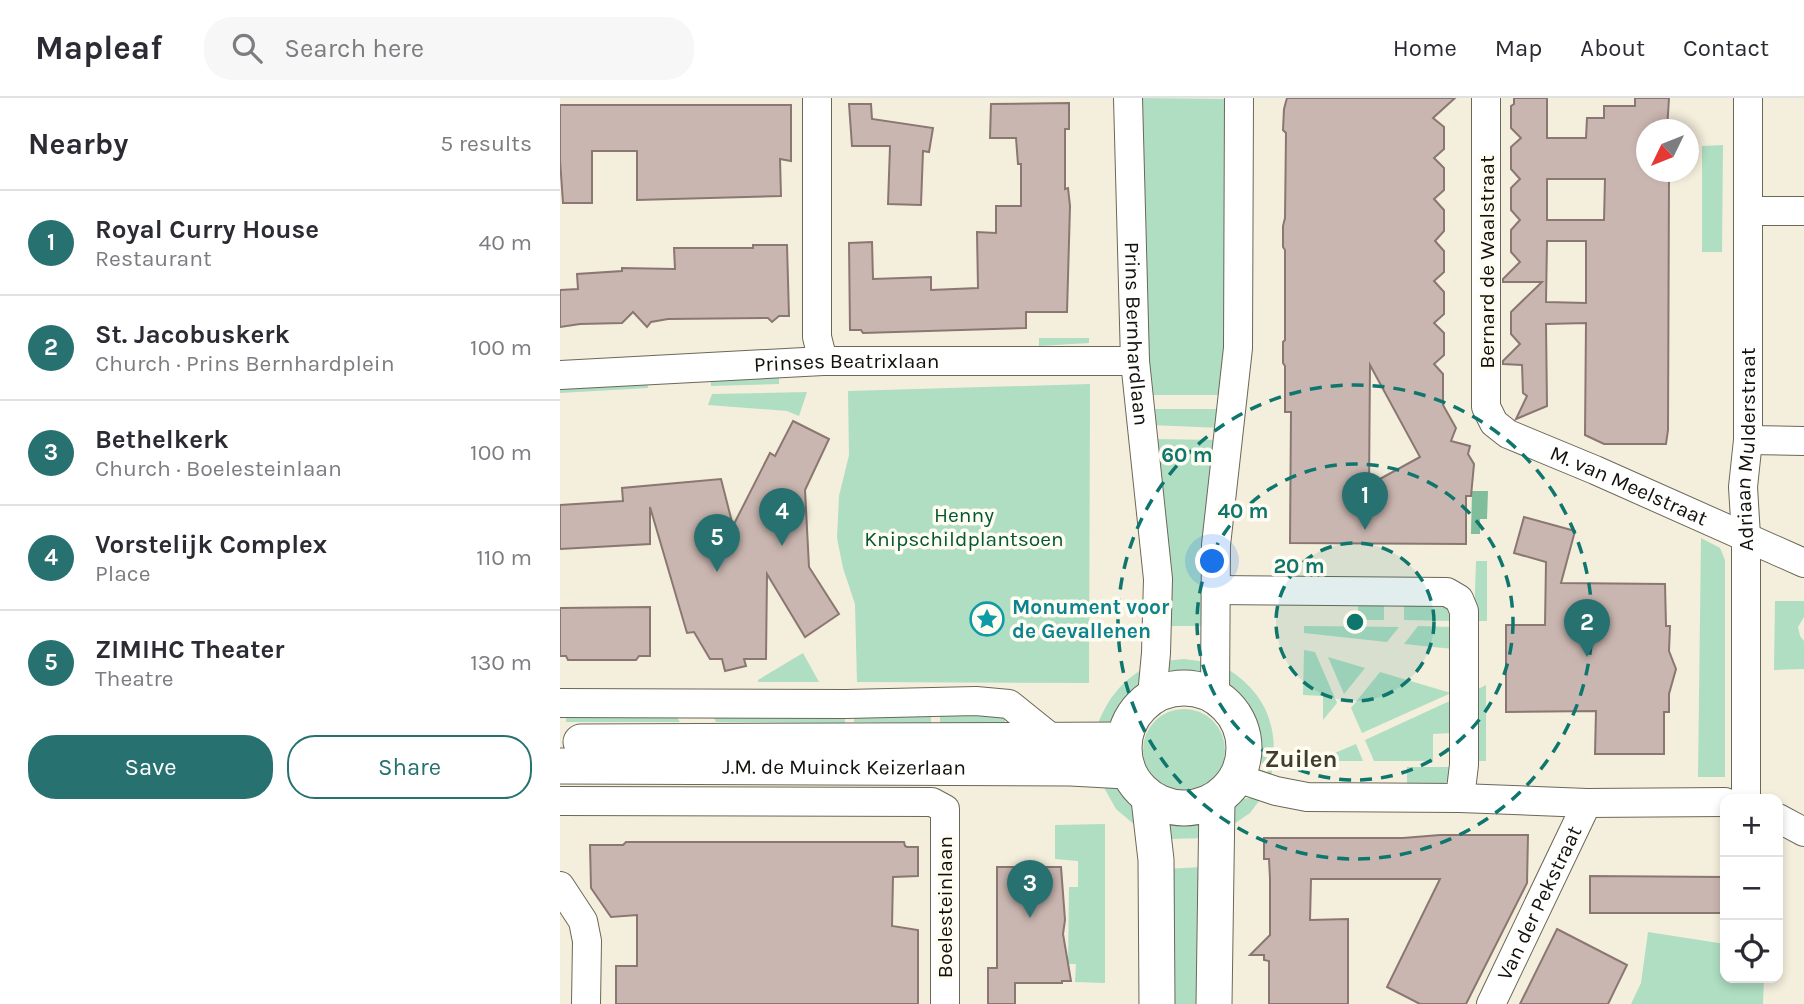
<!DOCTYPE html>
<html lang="en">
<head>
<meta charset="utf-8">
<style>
  :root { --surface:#fff; --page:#f7f7f7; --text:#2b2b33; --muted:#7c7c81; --line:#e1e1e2; --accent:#277171 }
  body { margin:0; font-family:Karla,sans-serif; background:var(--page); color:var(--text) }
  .controls { position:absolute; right:21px; bottom:21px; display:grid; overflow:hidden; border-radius:14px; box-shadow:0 4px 10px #0003 }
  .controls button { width:63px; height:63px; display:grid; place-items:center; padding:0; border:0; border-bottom:2px solid var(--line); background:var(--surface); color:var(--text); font:35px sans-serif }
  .compass { position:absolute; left:1076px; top:21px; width:63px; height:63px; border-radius:50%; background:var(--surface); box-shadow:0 4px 10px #0003; rotate:227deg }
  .you { position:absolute; left:653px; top:464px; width:24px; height:24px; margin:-18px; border:5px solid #fff; border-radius:50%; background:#1a73e8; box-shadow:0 0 0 10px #1a73e833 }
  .badge { display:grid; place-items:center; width:46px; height:46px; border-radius:50%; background:var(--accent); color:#fff; font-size:23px; font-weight:700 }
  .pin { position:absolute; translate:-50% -58px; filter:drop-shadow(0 2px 4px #0008) }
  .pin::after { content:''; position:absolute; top:37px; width:24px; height:21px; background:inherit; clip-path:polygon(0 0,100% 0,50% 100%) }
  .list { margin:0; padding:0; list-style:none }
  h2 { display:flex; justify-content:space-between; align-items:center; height:91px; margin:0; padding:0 28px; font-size:30px }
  h2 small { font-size:23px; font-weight:400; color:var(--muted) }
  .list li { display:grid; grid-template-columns:46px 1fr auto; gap:21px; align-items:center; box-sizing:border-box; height:105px; padding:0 28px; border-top:2px solid var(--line) }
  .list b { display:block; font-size:26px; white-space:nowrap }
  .list p { margin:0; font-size:23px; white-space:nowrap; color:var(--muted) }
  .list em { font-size:23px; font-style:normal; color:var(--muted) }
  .actions { display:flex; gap:14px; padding:21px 28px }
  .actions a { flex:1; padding:16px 0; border:2px solid var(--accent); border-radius:28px; text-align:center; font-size:24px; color:var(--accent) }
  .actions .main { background:var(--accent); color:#fff }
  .icon { flex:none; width:38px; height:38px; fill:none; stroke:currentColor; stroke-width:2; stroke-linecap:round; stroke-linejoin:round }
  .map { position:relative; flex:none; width:1244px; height:906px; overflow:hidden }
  header { display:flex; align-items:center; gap:42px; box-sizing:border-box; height:98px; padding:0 35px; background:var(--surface); border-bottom:2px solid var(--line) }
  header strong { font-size:33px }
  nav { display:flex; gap:38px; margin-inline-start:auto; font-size:24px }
  .search { width:490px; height:63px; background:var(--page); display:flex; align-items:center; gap:18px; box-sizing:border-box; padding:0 24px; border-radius:28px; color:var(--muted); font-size:26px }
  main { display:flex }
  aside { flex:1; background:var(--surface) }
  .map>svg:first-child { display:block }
</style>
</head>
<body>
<header>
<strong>Mapleaf</strong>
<div class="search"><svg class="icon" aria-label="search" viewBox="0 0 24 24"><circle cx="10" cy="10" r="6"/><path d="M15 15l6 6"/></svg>Search here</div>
<nav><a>Home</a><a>Map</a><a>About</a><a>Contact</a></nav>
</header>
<main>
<aside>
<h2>Nearby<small>5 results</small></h2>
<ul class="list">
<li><span class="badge">1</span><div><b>Royal Curry House</b><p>Restaurant</p></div><em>40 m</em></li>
<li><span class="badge">2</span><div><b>St. Jacobuskerk</b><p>Church · Prins Bernhardplein</p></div><em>100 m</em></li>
<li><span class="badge">3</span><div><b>Bethelkerk</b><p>Church · Boelesteinlaan</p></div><em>100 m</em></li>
<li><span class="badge">4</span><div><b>Vorstelijk Complex</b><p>Place</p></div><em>110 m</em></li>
<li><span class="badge">5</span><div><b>ZIMIHC Theater</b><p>Theatre</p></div><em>130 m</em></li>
</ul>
<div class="actions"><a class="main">Save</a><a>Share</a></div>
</aside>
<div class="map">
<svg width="1244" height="906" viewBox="0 0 1244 906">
  <rect width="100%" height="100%" fill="#f4eedc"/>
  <g fill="#afdec3">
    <path d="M579 0 666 1 665 297H587Z"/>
    <path d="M1163 47 1162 154H1142V48Z"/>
    <path d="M479 240H529V245L479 248Z"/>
    <path d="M219 279V286L151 288V281Z"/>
    <path d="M87 284 88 290 0 295V289Z"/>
    <path d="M530 286 529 585 297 584 295 506 283 470 277 440 279 398 289 357 288 293Z"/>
    <path d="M247 294 239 318 227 313 148 307 152 296Z"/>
    <path d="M590 311H662V330L590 327Z"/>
    <path d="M591 341 661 342 647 528H604Z"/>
    <path d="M1141 440 1160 450 1165 462V679H1138Z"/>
    <path d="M916 463H927V523H914Z"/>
    <path d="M1215 503H1244V519L1238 529 1240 538 1244 543V571L1214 572Z"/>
    <rect x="798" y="504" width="26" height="18"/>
    <path d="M844 504 888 508 895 523 844 522Z"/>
    <path d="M744 528 839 529 827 544 744 535Z"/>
    <path d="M858 528 894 529 893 551 844 546Z"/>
    <path d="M744 552 755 554 777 605 763 622V598L743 597Z"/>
    <path d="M243 555 259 584H198V582Z"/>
    <path d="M768 559 805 570 784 596Z"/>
    <path d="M624 561 646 564 645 583 622 580 605 583V563Z"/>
    <path d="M588 568C580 597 569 621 537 628 547 601 562 582 588 568Z"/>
    <path d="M666 570C708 596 720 632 711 679L699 660H695C700 618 668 607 666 570Z"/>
    <path d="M820 574 891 595 802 635 791 610Z"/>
    <path d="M926 587V663H916V592Z"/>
    <path d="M894 601 893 635 873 636V663H814L805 642Z"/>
    <circle cx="624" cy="652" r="41"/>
    <path d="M6 612 113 613 120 624H6Z"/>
    <path d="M285 612V625L156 624 151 614Z"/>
    <path d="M294 612 371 613V625L294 624Z"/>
    <rect x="380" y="613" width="65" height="12"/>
    <path d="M796 646 803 663H763V660Z"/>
    <path d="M847 669H895C888 695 869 688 847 688Z"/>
    <path d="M538 679C571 689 574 695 576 728L556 711Z"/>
    <path d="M678 699 681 701 702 699 690 715 662 734 670 706Z"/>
    <path d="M606 720 631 723 645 720V740L610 741Z"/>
    <path d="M545 726V885L515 884 516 866H508L509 789H518V763L495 761V727Z"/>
    <path d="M643 769V906H604V771Z"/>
    <path d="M1088 834 1165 846V880H1204L1203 906H1071L1081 885Z"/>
  </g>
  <path fill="#7fbd9b" d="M912 393H928L927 421H920V436H911Z"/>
  <g fill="#cab6b0" stroke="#8a7771" stroke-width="2" fill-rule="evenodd">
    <path d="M727 0H895L873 20 884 29V51L874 60 884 70V92L874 101 884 112V133L875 143 884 153V174L874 183 884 194V216L874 225 884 235V257L874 266 883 276V307L896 330 891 343 910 348 908 356 914 366 911 398H906V446L730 445 731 314H725V268L723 265V244L725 242V152L723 149V128L725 120 726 35 723 32 724 11ZM810 267 860 359 809 387Z"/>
    <path d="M954 0H987V40H1026L1027 20H1044V8H1075V0H1109L1107 32H1087V74H1107V78L1109 77 1108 332 1106 346H1044L1025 337 1026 225 986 226 987 308 956 321 967 298 963 295 962 267 943 266V263L960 246 951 236V214L982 184H943V181L960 164 951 154V132L960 122 951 112V90L960 81 951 71V49L961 40 951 30V8L954 6ZM987 81H1045L1044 122H987ZM987 143H1026V205L986 204Z"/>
    <path d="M509 5V31H505V91L508 90 510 108 507 214H466V230L303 235 301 232H290L289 145 312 144 313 181 371 179V192L418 190 417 134 436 135V108H461V66H458L456 40H430L431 6Z"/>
    <path d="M289 6H311L312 21 373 30 369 54 363 53 361 107 328 106 330 48H292Z"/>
    <path d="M0 7H231V63L220 61 221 98 77 102V53H32V105H3L0 62Z"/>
    <path d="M193 147H227L229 218H219L212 224 208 220 108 221 91 224 87 229 73 214 62 225 20 226 0 229V192L18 191 17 176 62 173V170L115 171 114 150H193Z"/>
    <path d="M233 323 269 341 245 392 249 469 279 516 245 539 207 476 206 561H184L186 568 165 573 162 561H150L134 534 127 535 90 409V446L0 451V407L63 403 62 390 161 381 173 428 210 355 215 358Z"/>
    <path d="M964 419 1015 433 1001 485 1105 486 1106 528H1110L1109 553 1116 571 1109 596V614H1104V656H1035L1036 613 946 614V527H985L986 464 954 455Z"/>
    <path d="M90 509V558H79L76 562H8L6 558H0V510Z"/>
    <path d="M880 737H968L967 785 906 906H860L827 889 880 781H751L750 822 788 821V906H709V863L704 862V857H690L710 837V781L709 761H704V740H843Z"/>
    <path d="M66 744H344L345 748 347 749H358V778L333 779 332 828 358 832V906H56V868H77V817L51 819 31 790 30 747H63Z"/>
    <path d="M437 769H501L505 822 503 836 511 883H502V885H455V906H428V870H437Z"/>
    <path d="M1030 778 1165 779V815H1030Z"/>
    <path d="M997 831 1067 867 1048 906H960Z"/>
  </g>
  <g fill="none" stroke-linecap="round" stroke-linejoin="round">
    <defs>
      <g id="minor">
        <path d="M257 0V239L263 263"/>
        <path id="s1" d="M568 0 575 263 598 481 596 555 592 598"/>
        <path id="s2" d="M926 0V309L934 325 948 336 1035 372 1244 465"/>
        <path d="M1189 113H1244"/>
        <path id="s3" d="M0 277 263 263H575"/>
        <path d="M1188 342 1244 343"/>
        <path d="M655 492 887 494 899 501 904 513V667L900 700"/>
        <path d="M655 598 656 447 678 250 679 0"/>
        <path d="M0 605 286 606 416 603 449 606 495 643"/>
        <path d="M677 680 716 693 747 699 900 700 1027 705 1165 704"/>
        <path id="s4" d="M1186 701V438L1183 389 1188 342V0"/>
        <path d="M0 703 372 704 385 711V906"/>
        <path d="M1218 720 1244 734"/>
        <path d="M0 788 23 823 27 843 26 906"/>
        <path id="s5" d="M931 906 1027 705"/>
      </g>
      <g id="major">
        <circle cx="624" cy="650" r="60"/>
        <path d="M21 644 564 642"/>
        <path id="s6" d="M0 668 511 670 566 673"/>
        <path d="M589 701 596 762 597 906"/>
        <path d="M654 906 657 702"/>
      </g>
    </defs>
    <use href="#minor" stroke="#6c6757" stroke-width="30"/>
    <use href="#major" stroke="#6c6757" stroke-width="37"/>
    <use href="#minor" stroke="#fff" stroke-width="28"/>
    <use href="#major" stroke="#fff" stroke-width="35"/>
  </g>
  <circle cx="795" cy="524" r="79" fill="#0f766e" fill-opacity=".12"/>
  <g fill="none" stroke="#0f766e" stroke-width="3.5" stroke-dasharray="12 9">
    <circle cx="795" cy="524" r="79"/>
    <circle cx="795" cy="524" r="158"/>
    <circle cx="795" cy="524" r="237"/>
  </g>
  <defs>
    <symbol id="sight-ring" viewBox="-11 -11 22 22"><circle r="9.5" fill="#fffcf1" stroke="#0f9aa8" stroke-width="1.5"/><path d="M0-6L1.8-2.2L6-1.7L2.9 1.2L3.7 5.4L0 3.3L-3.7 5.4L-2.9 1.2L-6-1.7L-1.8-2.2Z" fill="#0f9aa8"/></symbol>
  </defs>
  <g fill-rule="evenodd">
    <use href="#sight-ring" x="408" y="502" width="38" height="38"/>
  </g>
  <g text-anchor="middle" stroke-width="7" stroke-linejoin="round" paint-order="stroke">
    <g font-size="21" fill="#13110b" stroke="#fffcf1">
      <text transform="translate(927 164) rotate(-90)" y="7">Bernard de Waalstraat</text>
      <text dy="7" stroke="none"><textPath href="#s1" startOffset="236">Prins Bernhardlaan</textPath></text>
      <text dy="7" stroke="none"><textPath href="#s3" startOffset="287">Prinses Beatrixlaan</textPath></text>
      <text dy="7" stroke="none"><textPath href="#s4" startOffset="350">Adriaan Mulderstraat</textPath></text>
      <text dy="7" stroke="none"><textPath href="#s2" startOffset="476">M. van Meelstraat</textPath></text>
      <text dy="7" stroke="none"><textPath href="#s6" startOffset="284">J.M. de Muinck Keizerlaan</textPath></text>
      <text dy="7" stroke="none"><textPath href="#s5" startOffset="112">Van der Pekstraat</textPath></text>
      <text transform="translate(385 809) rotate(-90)" y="7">Boelesteinlaan</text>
    </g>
    <g font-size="21" fill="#035636" stroke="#fffcf1">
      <text x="404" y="424">Henny<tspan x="404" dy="24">Knipschildplantsoen</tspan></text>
    </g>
    <g font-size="21" font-weight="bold" fill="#0d838f" stroke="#fffcf1" text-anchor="start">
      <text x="452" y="516">Monument voor<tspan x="452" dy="24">de Gevallenen</tspan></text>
    </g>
    <g font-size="24" font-weight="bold" fill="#413d2e" stroke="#fffcf1">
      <text x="741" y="669">Zuilen</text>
    </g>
  </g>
  <circle cx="795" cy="524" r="10" fill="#0f766e" stroke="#fffcf1" stroke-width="3.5"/>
  <g font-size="21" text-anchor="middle" font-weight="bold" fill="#0f766e" stroke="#fffcf1" stroke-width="7" stroke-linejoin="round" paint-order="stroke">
    <text x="627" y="364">60 m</text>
    <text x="683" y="420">40 m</text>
    <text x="739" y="475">20 m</text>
  </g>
</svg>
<div class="controls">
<button>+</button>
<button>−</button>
<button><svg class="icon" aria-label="locate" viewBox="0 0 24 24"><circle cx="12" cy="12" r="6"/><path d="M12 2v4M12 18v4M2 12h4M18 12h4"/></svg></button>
</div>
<svg class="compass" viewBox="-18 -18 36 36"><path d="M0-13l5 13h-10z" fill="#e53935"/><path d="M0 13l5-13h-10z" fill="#7c7c81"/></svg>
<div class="you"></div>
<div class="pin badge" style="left:805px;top:432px">1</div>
<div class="pin badge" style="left:1027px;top:559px">2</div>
<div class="pin badge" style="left:470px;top:820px">3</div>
<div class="pin badge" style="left:222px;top:448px">4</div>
<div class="pin badge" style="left:157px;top:474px">5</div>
</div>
</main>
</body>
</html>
